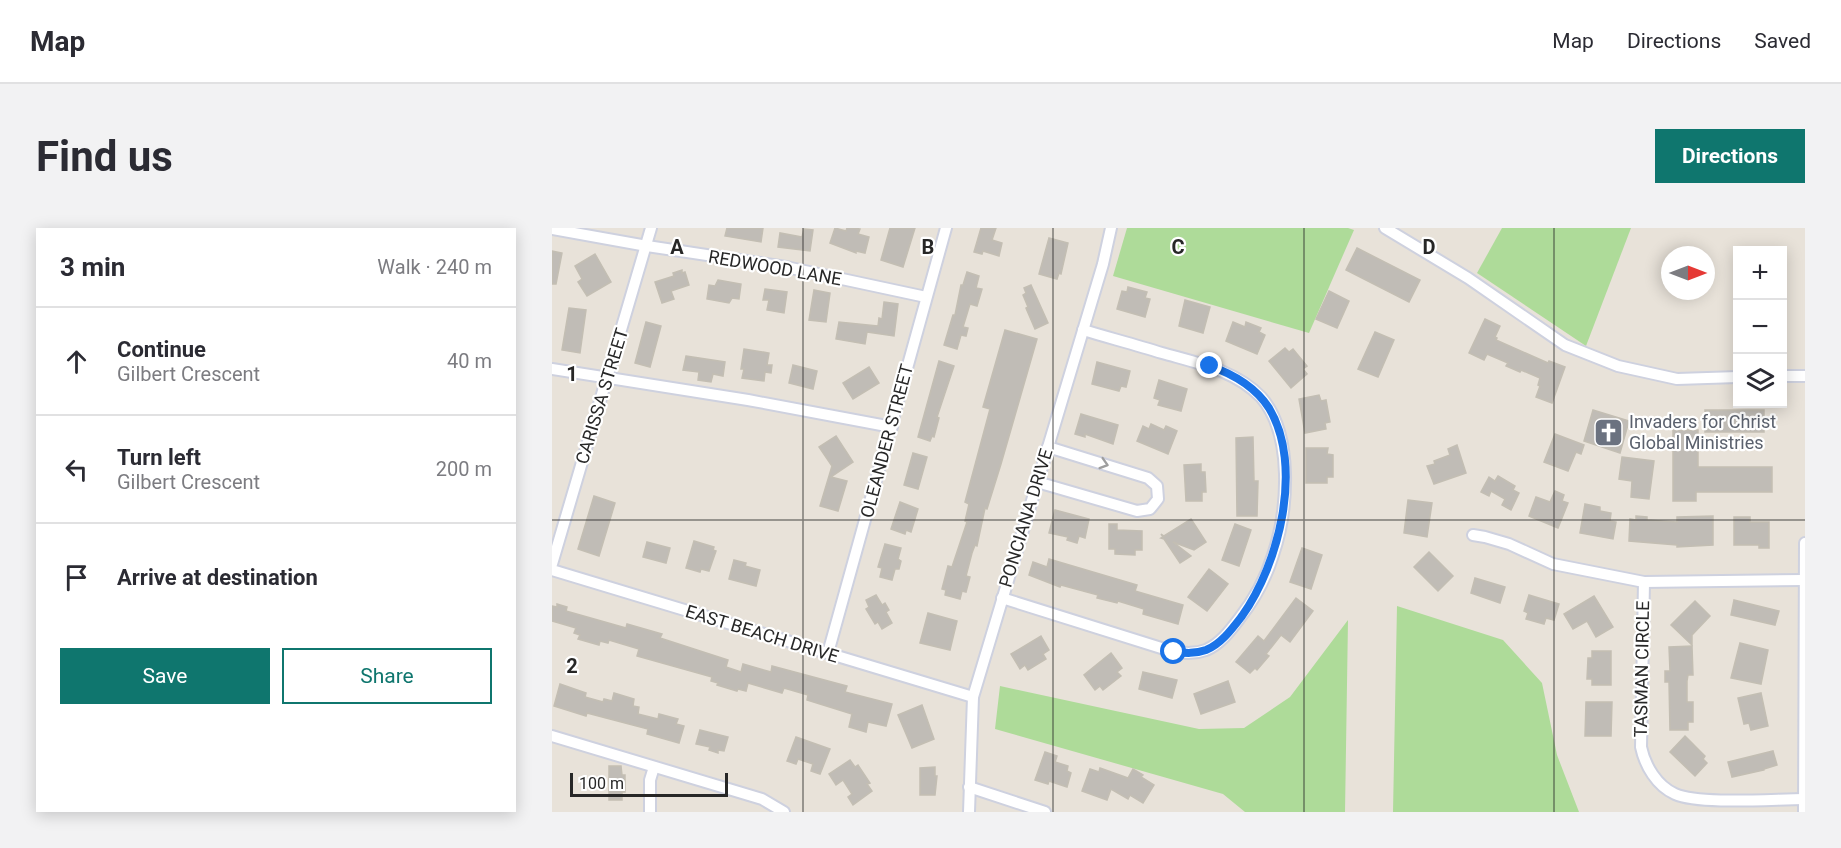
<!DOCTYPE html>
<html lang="en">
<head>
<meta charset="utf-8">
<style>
  :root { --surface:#fff; --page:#f2f2f3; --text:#2b2b33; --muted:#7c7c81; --line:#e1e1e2; --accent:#0f766e }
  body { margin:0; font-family:Roboto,sans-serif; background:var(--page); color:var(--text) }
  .controls { position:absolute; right:18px; top:18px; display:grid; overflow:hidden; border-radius:0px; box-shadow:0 3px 15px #0003 }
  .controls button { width:54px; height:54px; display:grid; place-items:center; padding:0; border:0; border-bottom:2px solid var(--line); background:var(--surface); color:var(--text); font:30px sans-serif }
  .compass { position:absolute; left:1109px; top:18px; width:54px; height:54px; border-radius:50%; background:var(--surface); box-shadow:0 3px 15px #0003; rotate:90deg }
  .scale { position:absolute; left:18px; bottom:15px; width:158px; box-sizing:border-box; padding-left:6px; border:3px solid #272727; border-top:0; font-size:16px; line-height:21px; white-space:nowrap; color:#272727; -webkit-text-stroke:4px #fff; paint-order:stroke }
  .stop { position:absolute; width:18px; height:18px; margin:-14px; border:4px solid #1a73e8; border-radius:50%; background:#fff }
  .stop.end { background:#1a73e8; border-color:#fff; box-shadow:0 2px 6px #0008 }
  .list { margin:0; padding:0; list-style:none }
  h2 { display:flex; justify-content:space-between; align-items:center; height:78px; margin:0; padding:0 24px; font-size:26px }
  h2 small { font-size:20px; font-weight:400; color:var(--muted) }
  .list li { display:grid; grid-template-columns:39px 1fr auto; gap:18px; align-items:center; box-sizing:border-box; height:108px; padding:0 24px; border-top:2px solid var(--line) }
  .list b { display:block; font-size:22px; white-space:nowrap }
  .list p { margin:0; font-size:20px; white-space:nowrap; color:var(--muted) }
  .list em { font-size:20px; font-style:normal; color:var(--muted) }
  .actions { display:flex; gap:12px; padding:18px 24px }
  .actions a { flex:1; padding:14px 0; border:2px solid var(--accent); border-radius:0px; text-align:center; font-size:21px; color:var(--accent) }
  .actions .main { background:var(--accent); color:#fff }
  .icon { flex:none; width:33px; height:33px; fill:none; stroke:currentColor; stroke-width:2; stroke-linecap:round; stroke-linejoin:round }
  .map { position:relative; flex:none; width:1253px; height:584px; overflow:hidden; border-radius:0px }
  header { display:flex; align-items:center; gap:36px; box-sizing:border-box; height:84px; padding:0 30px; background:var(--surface); border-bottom:2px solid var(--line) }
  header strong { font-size:28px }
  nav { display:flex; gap:33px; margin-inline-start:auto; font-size:21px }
  .intro { display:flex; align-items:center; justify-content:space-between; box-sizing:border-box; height:144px; padding:0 36px }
  h1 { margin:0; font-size:42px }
  .button { padding:15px 27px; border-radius:0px; background:var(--accent); color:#fff; font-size:21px; font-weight:700 }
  main { display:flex; gap:36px; padding:0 36px }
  aside { flex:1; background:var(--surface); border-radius:0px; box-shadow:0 3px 15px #0003 }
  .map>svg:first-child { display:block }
</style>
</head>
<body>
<header>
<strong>Map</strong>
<nav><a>Map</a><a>Directions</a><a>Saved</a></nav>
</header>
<div class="intro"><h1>Find us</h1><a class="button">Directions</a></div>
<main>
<aside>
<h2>3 min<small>Walk · 240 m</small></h2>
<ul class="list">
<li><svg class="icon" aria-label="ahead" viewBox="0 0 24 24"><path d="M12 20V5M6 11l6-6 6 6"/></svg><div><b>Continue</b><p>Gilbert Crescent</p></div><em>40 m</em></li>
<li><svg class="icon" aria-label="left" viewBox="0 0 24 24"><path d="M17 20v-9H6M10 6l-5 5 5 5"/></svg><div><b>Turn left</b><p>Gilbert Crescent</p></div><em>200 m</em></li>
<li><svg class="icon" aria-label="arrive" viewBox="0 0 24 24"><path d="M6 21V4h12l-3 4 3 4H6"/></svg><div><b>Arrive at destination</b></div></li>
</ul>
<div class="actions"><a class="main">Save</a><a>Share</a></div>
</aside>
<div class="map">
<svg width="1253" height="584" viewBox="0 0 1253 584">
  <rect width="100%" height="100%" fill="#e8e2d9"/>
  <g fill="#aedb99">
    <path d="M575 0H796L802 2 757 105 561 48Z"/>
    <path d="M950 0H1079L1034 118 925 45Z"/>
    <path d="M845 378 951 412 990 455 1005 527 1027 584H841Z"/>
    <path d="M796 392 793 584H693L671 566 443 501 448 458 647 501 692 500 738 469Z"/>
  </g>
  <g fill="#c0bcb6" stroke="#c3beb3" stroke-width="1.5">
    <path d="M175 0H211L209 14 173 8Z"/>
    <path d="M283 0 294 3 295 0H302L308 1 306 6 317 9 313 25 304 23V25L278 15Z"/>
    <path d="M338 0H363L351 39 329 32Z"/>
    <path d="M429 0H444L440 12 450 15 447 28 431 23 430 26 422 24Z"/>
    <path d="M252 1 261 2 258 23 226 19 228 5 250 9Z"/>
    <path d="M497 10 516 15 509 46 507 45 505 51 487 46Z"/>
    <path d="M805 20 868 52 857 74 794 42Z"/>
    <path d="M0 23 10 25 4 56H0Z"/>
    <path d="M43 26 59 54 35 68 26 54 30 51 23 38Z"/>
    <path d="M130 42V45L133 44 137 57 119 63 122 71 110 75 103 54 122 48 121 45Z"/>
    <path d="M415 44 427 48 424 60 430 61 425 78 418 76 411 99 416 100 414 108 409 107 405 121 392 117 401 87H403L409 57H411Z"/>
    <path d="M166 52 189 56 187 71 180 70 177 75 155 71 157 57 163 58Z"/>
    <path d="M479 57 496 95 483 101 474 80 476 79 471 67 474 65 472 60Z"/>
    <path d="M576 59 595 64 593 70 598 71 593 89 565 81 570 63 575 64Z"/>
    <path d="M213 61 235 64 232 85 215 82 217 72H211Z"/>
    <path d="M262 62 278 65 274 94 257 92Z"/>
    <path d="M777 63 797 73 785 100 764 91Z"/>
    <path d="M633 72 658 79 651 105 627 98Z"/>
    <path d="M332 74 346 76 342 108 315 104 313 116 284 111 287 94 326 98 327 90 330 91Z"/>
    <path d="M17 80 34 82 28 125 10 122Z"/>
    <path d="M933 91 948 98 943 109 945 110 944 112 996 135 997 133 1013 139 1000 175 984 169 988 158 986 157 988 150 969 142 968 144 954 138 956 135 935 126 932 132 917 125Z"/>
    <path d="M94 94 109 98 98 139 83 135Z"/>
    <path d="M681 94 693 99 694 94 709 100 707 104 713 107 705 126 674 113Z"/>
    <path d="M453 102 485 111 449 236 435 281 433 280 425 318 423 317 420 325 414 348 418 349 414 364 410 363 408 371 393 367 394 362 390 361 396 338 400 339 415 294 413 293 417 276 413 274 438 181 431 179Z"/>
    <path d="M823 104 842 112 826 149 806 141Z"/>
    <path d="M733 120 737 124 741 121 755 138 751 141 755 146 739 160 717 133Z"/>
    <path d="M192 121 217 125 215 137H220L219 145 213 144 212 153 190 150 192 141H189Z"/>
    <path d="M134 128 173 134 171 148 161 146 159 154 146 152 147 144 131 142Z"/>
    <path d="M387 133 402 138 385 189 387 190 382 209 380 208 378 213 366 209Z"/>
    <path d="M545 134 578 143 574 159 569 158 567 163 540 156Z"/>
    <path d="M241 137 265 143 261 161 237 155Z"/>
    <path d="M317 139 327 155 301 171 291 155Z"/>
    <path d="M607 152 635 161 629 183 606 177 608 172 602 170Z"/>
    <path d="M767 167 769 173 774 172 778 194 773 195 774 201 753 205 747 171Z"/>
    <path d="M1041 182 1077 193 1068 225 1032 213Z"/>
    <rect x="1153" y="182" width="59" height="22"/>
    <path d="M529 186 566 197 561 216 533 206V209L523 206Z"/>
    <path d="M599 196 612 202 614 198 625 203 616 226 585 213 591 198 597 201Z"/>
    <path d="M1121 202H1146V239H1220V264H1144V273H1121Z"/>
    <path d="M1003 206 1032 217 1029 226 1024 224 1016 243 992 234Z"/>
    <path d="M284 208 301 234 279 249 295 253 286 283 268 278 280 238 267 219Z"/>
    <path d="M701 209 702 253H706L705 288H685L684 210Z"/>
    <path d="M905 217 914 245 882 256 875 238 883 236 882 233 898 227 896 221Z"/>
    <path d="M754 220H776L775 226 781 227V249H775V255H754Z"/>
    <path d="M361 225 375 229 366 261 352 257Z"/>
    <path d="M1070 229 1102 233 1097 271 1079 269 1080 253 1067 251Z"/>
    <path d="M649 236V244H653L654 264H650V273H634L632 237Z"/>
    <path d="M946 248 963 258 961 262 967 265 959 282 950 277 953 271 939 263 937 268 929 264 937 249 943 253Z"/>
    <path d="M1003 263 1012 267 1010 273 1016 275 1006 300 977 288 984 269 998 274Z"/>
    <path d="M42 268 63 275 47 328 26 321Z"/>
    <path d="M856 272 880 275 875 309 852 305Z"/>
    <path d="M348 274 366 281 359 304 354 302 353 306 339 301Z"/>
    <path d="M1033 276 1048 279V283L1059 285 1058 293 1064 294 1061 311 1028 305Z"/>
    <path d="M503 282 537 291 533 310 527 308 525 315 515 312 516 309 497 305Z"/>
    <path d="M1084 288 1095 289V292L1125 294V289L1161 288V317L1125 319V317L1077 313 1078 291 1084 292Z"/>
    <path d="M1182 289H1198V294H1217V320H1207V317H1182Z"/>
    <path d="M639 291 654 314 642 322 621 314 639 328 628 335 612 311 609 310 611 309 609 306 612 308Z"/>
    <path d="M557 296H565V302L590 303V322H583V327L563 326V321H557Z"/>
    <path d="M683 296 699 302 687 338 670 332Z"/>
    <path d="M142 313 162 319 161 322 164 323 157 343 149 341 148 344 134 340Z"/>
    <path d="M95 314 118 320 114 335 91 329Z"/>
    <path d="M333 316 349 320 346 331 349 333 347 341H343L340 352 328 349 330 340 326 339Z"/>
    <path d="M750 320 770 327 759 361 738 354Z"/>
    <path d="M877 324 901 348 886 363 862 339Z"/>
    <path d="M497 331 585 357 583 363 631 377 626 396 591 386 592 381 566 373 565 375 545 370 546 367 509 357 508 359 477 347 481 334 495 339Z"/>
    <path d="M182 332 194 335 193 338 208 342 204 358 177 351Z"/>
    <path d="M657 341 676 356 655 383 636 369Z"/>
    <path d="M923 350 953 359 948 375 919 365Z"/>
    <path d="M324 367 330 377 333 375 337 382 334 384 340 395 330 401 326 394 323 396 314 381 317 379 314 372Z"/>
    <path d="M977 367 1007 376 1002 392 994 390 992 396 974 391 976 385 972 383Z"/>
    <path d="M1042 368 1061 399 1044 409 1035 393 1021 401 1012 386Z"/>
    <path d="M744 370 761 383 738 414 729 407 714 426 717 428 705 442 703 440 698 445 684 434 706 408 712 413Z"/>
    <path d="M1182 372 1227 383 1223 397 1179 387Z"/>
    <path d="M1143 373 1158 388 1140 407V417L1119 397Z"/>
    <path d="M5 376 15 379 14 383 74 400 75 396 110 406 108 410 176 432 174 439 189 444 191 436 219 444 220 438 295 458 293 464 340 476 334 498 316 494 314 504 297 499 300 486 255 472 256 467 232 460 230 465 196 455 194 463 186 461 185 463 165 457 166 455 159 453 160 449 85 428 87 421 57 412 56 415 48 413 47 417 26 411 28 407 22 405 24 400 0 393V378L5 379Z"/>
    <path d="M376 385 405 393 398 422 368 415Z"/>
    <path d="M489 408 497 422 491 426 494 431 476 442 473 437 468 441 459 426Z"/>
    <path d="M1188 415 1216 422 1209 456 1179 450Z"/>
    <path d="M1140 418 1141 447H1136L1135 453V474H1141V494H1136V502H1118L1117 454H1113V443H1118L1117 419Z"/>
    <path d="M1040 423H1059V457H1040V451H1035L1036 430H1040Z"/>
    <path d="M559 425 570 440 565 444 569 448 551 462 548 458 543 462 532 447Z"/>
    <path d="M591 444 625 452 620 470 587 461Z"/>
    <path d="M676 453 683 474 649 486 642 466Z"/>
    <path d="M8 456 34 465 33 469 51 474 52 471 60 473 62 465 82 471 81 478 87 479 86 486 106 491 107 486 126 491 124 496 132 498 127 515 95 506 96 501 35 485 34 488 2 478Z"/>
    <path d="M1209 465 1216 498 1199 502 1197 495 1192 496 1186 470Z"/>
    <path d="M1034 474H1060L1059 508H1033Z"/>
    <path d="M370 477 382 511 360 520 346 487Z"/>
    <path d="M148 502 176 509 172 523 166 522V525L157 522 158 519 144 516Z"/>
    <path d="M1133 508 1153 528 1151 531 1155 535 1143 548 1118 524Z"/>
    <path d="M244 509 278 521 268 546 259 543 261 536 246 531 244 536 235 533Z"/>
    <path d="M1221 523 1225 537 1212 541V542L1180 549 1176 534Z"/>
    <path d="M493 524 505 528 503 534 516 538 515 543 519 545 515 559 497 553 496 556 483 552Z"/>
    <path d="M298 532 303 539 306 537 318 555 315 556 320 563 301 577 296 569 300 566 291 552 284 557 277 546Z"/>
    <path d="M57 538H69L70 547H73V564H70V572H57Z"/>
    <path d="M383 539V548H385L383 567H368V540Z"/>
    <path d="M548 540 576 550 581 541 591 547 589 549 602 557 591 575 578 567 576 571 559 561 555 572 530 563 538 541 547 544Z"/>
  </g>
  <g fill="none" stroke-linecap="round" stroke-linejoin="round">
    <defs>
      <g id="street">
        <path d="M833 0 916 50 1013 117 1066 138 1125 151 1186 149"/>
        <path d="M0 1 95 18 234 39 374 69"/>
        <path d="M0 141 196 172 340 199"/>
        <path d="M1230 148H1253"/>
        <path d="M485 254 585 283 598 281 606 271 605 258 596 250 496 219"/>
        <path d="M921 307 933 309 957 316 1001 336 1092 354 1252 352"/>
        <path d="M0 336 99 0"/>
        <path d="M0 342 421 469"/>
        <path d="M1092 354 1089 519C1093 538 1105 558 1123 566 1148 577 1222 571 1252 571"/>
        <path d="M450 370 622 424C633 425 643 426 654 422 668 416 678 403 687 391 702 372 714 350 721 327 736 283 742 207 709 169 683 142 645 135 610 125 584 117 558 110 531 102"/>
        <path d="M276 425 394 0"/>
        <path d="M0 508 210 571 232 584"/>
        <path d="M417 559 493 584"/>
        <path d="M98 584V552L102 539"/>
        <path d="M417 584 421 469 551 36 559 0"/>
        <path d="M1252 584 1253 315"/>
      </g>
    </defs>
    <use href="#street" stroke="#ced1df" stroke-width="14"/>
    <use href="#street" stroke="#fff" stroke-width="10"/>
  </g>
  <defs><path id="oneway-chevron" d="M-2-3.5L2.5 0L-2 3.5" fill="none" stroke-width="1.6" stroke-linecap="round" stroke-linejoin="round" transform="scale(1.5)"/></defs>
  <use stroke="#9e9e9e" href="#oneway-chevron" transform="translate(552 236) rotate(17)"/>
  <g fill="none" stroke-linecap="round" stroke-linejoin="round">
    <path stroke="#1a73e8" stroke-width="8" d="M622 424C633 425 643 426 654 422 669 416 680 401 690 388 727 336 752 238 717 180 704 160 681 146 658 138"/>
  </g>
  <path fill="none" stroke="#272727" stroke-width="1.5" stroke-opacity="0.55" d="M251 0V584M501 0V584M752 0V584M1002 0V584M0 292H1253"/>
  <defs>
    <symbol id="church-square" viewBox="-11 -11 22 22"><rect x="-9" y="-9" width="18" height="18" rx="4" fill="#6b7280" stroke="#fff"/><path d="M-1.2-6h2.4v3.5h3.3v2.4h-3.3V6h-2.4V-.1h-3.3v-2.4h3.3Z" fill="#fff"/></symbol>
  </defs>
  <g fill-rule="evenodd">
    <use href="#church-square" x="1040" y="188" width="33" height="33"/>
  </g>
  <g text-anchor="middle" stroke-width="4.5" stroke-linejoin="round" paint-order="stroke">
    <g font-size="18" fill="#272727" stroke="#fff">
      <text transform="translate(223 40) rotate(10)" y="6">REDWOOD LANE</text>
      <text transform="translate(50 168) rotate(-73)" y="6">CARISSA STREET</text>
      <text transform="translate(335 213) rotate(-75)" y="6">OLEANDER STREET</text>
      <text transform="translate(474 290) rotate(-73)" y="6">PONCIANA DRIVE</text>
      <text transform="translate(210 406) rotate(17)" y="6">EAST BEACH DRIVE</text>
      <text transform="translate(1090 441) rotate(-89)" y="6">TASMAN CIRCLE</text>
    </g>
    <g font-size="18" fill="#5b616d" stroke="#fff" text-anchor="start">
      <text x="1077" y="200">Invaders for Christ<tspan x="1077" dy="21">Global Ministries</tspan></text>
    </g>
  </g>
  <g font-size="20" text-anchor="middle" font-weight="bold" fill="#272727" stroke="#fff" stroke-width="4.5" stroke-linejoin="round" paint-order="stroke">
    <text x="125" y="26">A</text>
    <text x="376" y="26">B</text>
    <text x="626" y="26">C</text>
    <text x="877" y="26">D</text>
    <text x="20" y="153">1</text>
    <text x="20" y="445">2</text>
  </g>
</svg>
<div class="controls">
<button>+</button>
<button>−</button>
<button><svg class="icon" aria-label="layers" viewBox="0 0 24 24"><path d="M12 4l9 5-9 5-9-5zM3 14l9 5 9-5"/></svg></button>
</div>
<svg class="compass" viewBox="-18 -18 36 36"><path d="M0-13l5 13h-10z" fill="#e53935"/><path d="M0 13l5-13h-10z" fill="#7c7c81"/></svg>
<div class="scale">100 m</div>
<div class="stop" style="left:622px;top:424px"></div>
<div class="stop end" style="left:658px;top:138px"></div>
</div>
</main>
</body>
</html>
